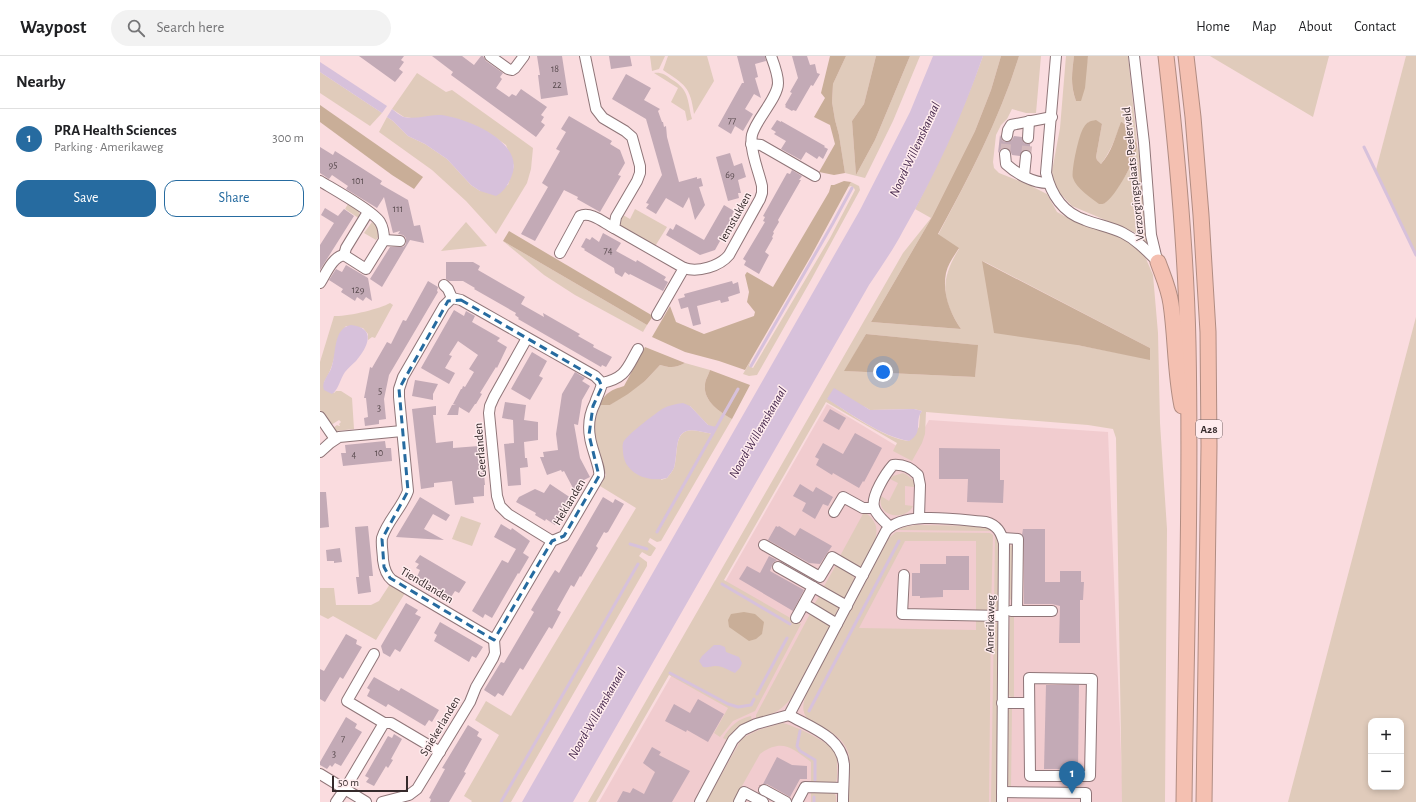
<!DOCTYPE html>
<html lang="en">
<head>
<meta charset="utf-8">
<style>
  :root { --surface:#fff; --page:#f2f2f2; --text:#202124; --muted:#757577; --line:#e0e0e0; --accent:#266ba0 }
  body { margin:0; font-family:"Alegreya Sans",sans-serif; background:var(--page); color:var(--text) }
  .controls { position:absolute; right:12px; bottom:12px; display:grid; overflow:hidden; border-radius:8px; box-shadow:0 2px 6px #0003 }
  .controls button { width:36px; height:36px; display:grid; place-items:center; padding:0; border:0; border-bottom:1px solid var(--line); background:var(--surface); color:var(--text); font:20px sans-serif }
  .scale { position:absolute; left:12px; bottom:10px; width:76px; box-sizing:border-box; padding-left:4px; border:2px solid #352a2b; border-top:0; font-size:11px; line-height:14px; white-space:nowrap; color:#352a2b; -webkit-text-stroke:3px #ffecee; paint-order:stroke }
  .you { position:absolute; left:563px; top:316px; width:14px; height:14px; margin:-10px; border:3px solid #fff; border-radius:50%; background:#1a73e8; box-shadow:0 0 0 6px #1a73e833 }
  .badge { display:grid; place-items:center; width:26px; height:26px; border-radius:50%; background:var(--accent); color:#fff; font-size:13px; font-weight:700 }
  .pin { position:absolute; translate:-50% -33px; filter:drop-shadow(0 1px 2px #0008) }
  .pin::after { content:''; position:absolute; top:21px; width:14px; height:12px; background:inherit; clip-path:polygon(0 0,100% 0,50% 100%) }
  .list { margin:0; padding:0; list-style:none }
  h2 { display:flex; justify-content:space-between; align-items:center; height:52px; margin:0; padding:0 16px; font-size:17px }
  h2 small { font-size:13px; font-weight:400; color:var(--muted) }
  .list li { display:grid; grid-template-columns:26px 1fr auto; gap:12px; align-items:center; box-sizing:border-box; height:60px; padding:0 16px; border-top:1px solid var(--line) }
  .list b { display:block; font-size:15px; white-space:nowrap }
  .list p { margin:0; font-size:13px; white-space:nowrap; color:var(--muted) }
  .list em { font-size:13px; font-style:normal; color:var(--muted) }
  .actions { display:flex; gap:8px; padding:12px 16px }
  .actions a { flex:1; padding:9px 0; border:1px solid var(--accent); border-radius:12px; text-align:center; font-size:14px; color:var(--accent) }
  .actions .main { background:var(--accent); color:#fff }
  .icon { flex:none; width:22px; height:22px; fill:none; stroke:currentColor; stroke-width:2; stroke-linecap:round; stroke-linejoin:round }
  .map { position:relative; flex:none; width:1096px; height:746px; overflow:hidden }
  header { display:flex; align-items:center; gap:24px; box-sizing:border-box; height:56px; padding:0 20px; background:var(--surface); border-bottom:1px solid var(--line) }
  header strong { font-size:19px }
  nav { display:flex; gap:22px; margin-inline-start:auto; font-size:14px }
  .search { width:280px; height:36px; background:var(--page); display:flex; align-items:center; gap:10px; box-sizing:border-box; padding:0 14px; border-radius:22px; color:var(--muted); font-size:15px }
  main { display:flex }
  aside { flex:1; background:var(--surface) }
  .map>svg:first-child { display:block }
</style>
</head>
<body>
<header>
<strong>Waypost</strong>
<div class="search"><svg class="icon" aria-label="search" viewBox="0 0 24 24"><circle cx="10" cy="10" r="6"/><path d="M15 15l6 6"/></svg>Search here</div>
<nav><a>Home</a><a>Map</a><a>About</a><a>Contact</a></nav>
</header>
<main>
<aside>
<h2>Nearby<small></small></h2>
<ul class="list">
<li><span class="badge">1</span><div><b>PRA Health Sciences</b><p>Parking · Amerikaweg</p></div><em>300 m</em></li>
</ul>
<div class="actions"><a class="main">Save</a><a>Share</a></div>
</aside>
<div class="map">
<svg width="1096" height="746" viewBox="0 0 1096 746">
  <rect width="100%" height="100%" fill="#fadcdf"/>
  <path fill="#f1cccf" d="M507 348 590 398 609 364 788 376 803 746H279Z"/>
  <g fill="#e0cbbb" fill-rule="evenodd">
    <path d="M330 0H345L339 13 332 15Z"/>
    <path d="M348 0H387L394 25 374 58C370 30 365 29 343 14Z"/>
    <path d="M526 0H556L544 48 532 65 536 119 555 84 590 0H600L573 65 545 122 525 117 519 79 515 64 512 46 513 28Z"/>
    <path d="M663 0H681L671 34 655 75 612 161 551 266 641 273C621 243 620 223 639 193L618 179C649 121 680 62 699 0H721L716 57H706L692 53 687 63 681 69 676 79 673 106 674 112 679 117 707 128 727 138 737 156 750 163 763 169 784 174 806 184 824 198 833 219 838 277 840 367 847 473 845 746H802L796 382 793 373 768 369 606 356 605 378 602 387 592 405 573 395 577 387 506 346 404 524 481 568 435 655 413 665 400 681 394 677 408 652 349 619 276 746H268L583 197 611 162 595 153C621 103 644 53 663 0ZM662 205 667 207 830 292V303L757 289ZM546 278 657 289 655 321 525 315ZM507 342 545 351 550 354 594 353 602 355 600 358 599 371 589 385C564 382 528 357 507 342Z"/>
    <path d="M746 0H754C752 16 750 29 756 45L766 12 768 0H808L817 86 804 67 800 69C795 84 790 96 781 108L777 104 776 101 782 68 768 66 785 147C800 131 812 111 818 90L828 189 816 177 752 150 735 132 732 115 740 72Z"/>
    <path d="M890 0H1009L993 61 895 3Z"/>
    <path d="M1086 0H1096V200L1056 114Z"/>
    <path d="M0 16 62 57 50 70 0 37Z"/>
    <path d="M97 17 126 36 132 34 213 92 211 113 207 127 176 178 146 145 112 114 59 76 67 61 73 65 88 80 105 88 127 103 151 129 160 135 188 129 194 110 186 89 169 77 158 71 84 61 72 53Z"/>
    <path d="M334 17C341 16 346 19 351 23 370 34 367 44 372 63L367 65 365 55 351 46 358 32Z"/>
    <path d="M531 126 539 130 540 134 491 224 437 319 429 320 423 318 431 304 429 310 433 312 510 182 535 134 534 132 531 130 528 131Z"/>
    <path d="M28 148C35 152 41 154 40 163L25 153Z"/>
    <path d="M315 153 347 171 334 192 300 173 299 166 303 159 310 163Z"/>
    <path d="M52 166 57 169 60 178 56 184 44 177Z"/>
    <path d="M146 166 167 190 121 195Z"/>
    <path d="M183 185 327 269 323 276 255 239 224 219Z"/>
    <path d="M70 247 73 249 55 282 52 281 48 284V278L43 272 26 270C16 281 17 292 13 306 11 313 8 320 4 326L14 337 16 335H21L32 342 34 373 16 375 13 372 17 369 19 370H20L19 368 21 366 19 364 11 369 0 354V306L14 260C26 261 60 253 70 247Z"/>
    <path d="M1096 261V746H968ZM1051 665H1081V731H1051Z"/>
    <path d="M365 307 390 314C389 318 385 324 385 329 383 345 400 356 412 363L341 485 337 486 330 482 328 486 336 492 331 500H329L322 496 319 500 327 506V510L191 746H151L152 745 144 740 179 679 155 664 166 645 191 660 316 452 280 430 286 419 276 390 274 367 280 349H290L325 325 340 309C350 312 356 312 365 307ZM370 350 388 369 393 378C388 377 383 376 378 375 352 370 359 396 354 412 352 416 349 419 347 422L341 424Z"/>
    <path d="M583 417 587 419 594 425V431L585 430V449L593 450C585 466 556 461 561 440L569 445 578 427 570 423 573 420Z"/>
    <path d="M544 456C568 471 552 491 542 510H539L520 500Z"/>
    <path d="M141 460 161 467 152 490 132 483Z"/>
    <path d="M596 469 662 470 672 475 578 474 584 471Z"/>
    <path d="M576 476 670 477 673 479 671 555H656V485H585L539 572 656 574V565H671L669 746H528C529 734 532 707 528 696 526 690 521 683 515 679 498 666 474 667 487 637L569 482Z"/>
    <path d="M675 479 678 486 679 492 678 554H674Z"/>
    <path d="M693 489 694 543 691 544 690 543V490Z"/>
    <path d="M516 509 532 519 535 523 525 542 522 543 503 532Z"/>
    <path d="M70 528 85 537 56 584 13 560 8 563 0 559V532H14L16 549H51L59 545Z"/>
    <path d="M500 539 519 551 514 561 493 550Z"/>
    <path d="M491 556 510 568V570L472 641C461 656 452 658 436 663V659Z"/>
    <path d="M691 559H694V641H691L688 638 690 562Z"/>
    <path d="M674 565 677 567 679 569 676 746H671Z"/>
    <path d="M690 653H692L691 732 687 728V656Z"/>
    <path d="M431 660 432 665C421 669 413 673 407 684L403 682C410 670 418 663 431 660Z"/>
    <path d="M463 667C475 670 511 686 516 698 518 703 517 708 517 713 517 719 518 724 514 728L491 726V706C472 692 462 682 440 698L413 746H386L422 682 441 673Z"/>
    <path d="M491 736 514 737 516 740V746H491Z"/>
  </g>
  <g fill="#c9ae98">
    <path d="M510 0H526L513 28 512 46 515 64 519 79 525 117 514 119 499 116 515 88 510 69 494 61 505 42 501 37Z"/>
    <path d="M556 0H590L555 84 536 119 532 65 544 48Z"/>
    <path d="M681 0H699C680 62 649 121 618 178L639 192C634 200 628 208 626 217 622 237 630 257 641 273L551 266 612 161 655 75 671 34Z"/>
    <path d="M754 0H768L765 32 761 45H756C750 28 752 17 754 0Z"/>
    <path d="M0 49 103 121 94 133 72 119 0 66Z"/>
    <path d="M776 64 782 68 776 101 777 104 781 108C792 96 795 81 801 66 807 68 818 84 817 91 816 103 796 140 785 147 784 148 781 148 779 148 771 142 756 132 753 122 751 115 759 77 764 71 767 66 770 65 776 64Z"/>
    <path d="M524 125 531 126 491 200 425 314 399 305 365 296 332 281 350 250 356 266 384 278 434 260 435 256 427 246 429 236 425 219 427 216 453 231 509 136 511 129H514Z"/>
    <path d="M189 175 333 260 327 269 183 185Z"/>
    <path d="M662 205 830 292V304L757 289 674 277Z"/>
    <path d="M546 278 658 289 655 321 524 315Z"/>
    <path d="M325 291 365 307C356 312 350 312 340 309L325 325 308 338 290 349H280C285 336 292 334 304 330Z"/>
    <path d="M390 314 430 329 412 363C400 356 383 345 385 329 385 324 389 318 390 314Z"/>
    <path d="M424 556 435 558 444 566 442 578 436 583 429 585 409 571 408 564 411 558Z"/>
  </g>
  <g fill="#d7c1db">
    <path d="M613 0H663C642 61 615 119 583 175 573 194 561 211 549 229L253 746H202L540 154 590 56Z"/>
    <path d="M0 6 67 50 62 57 0 16Z"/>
    <path d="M72 53C75 55 80 60 84 61 96 64 109 58 121 59 146 62 201 84 193 116 190 126 185 135 176 140L160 135 151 129 127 103 105 88 88 80 73 65 67 61Z"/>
    <path d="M31 269C57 272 48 291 36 305 32 309 28 312 25 316 20 323 19 333 12 338L4 334C1 326 8 320 11 313 15 302 14 289 19 278 22 273 25 270 31 269Z"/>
    <path d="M514 332 550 354 594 353 602 355C594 365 604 377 589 385 562 381 530 357 507 343Z"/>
    <path d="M363 347 370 350 388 369 396 371 393 378C388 377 383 376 378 375 352 370 359 395 354 412 352 416 349 419 347 422 329 427 304 418 303 396 303 394 302 390 303 387 305 380 335 358 342 353 349 349 356 348 363 347Z"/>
    <path d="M394 589H400L405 591 406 596 419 601 422 607 420 612 415 617C408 614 403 610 396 610 390 610 389 612 383 611L379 605 382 600Z"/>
  </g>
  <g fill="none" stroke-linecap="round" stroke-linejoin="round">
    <g stroke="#d7c1db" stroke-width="3">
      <path d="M1044 91 1096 199"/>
      <path d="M431 310 513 167 532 132"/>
      <path d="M337 476 418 333"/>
      <path d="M310 488 327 493"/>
      <path d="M402 528 470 568"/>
      <path d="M350 617 408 648 418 651 431 649 434 643"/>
      <path d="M437 638 467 582"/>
      <path d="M489 655 579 485"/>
      <path d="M480 675 477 690 480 695 495 704V724"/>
      <path d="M181 746 318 508"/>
      <path d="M494 746V741"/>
    </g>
  </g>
  <g fill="#c3aab6">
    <path d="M39 0H84L81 4 84 6 79 13 83 16 75 26Z"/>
    <path d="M112 0H142L154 9 161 0H163L166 5 183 17 180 21 182 23 176 32 189 41 192 38 196 40 201 33 227 51 221 59 224 61 221 66 225 69 216 81 131 19 133 16Z"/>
    <path d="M217 0H242L248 39 221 43 218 19H220Z"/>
    <path d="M289 0H310L312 10 291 13Z"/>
    <path d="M417 0H445L446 5 435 8 438 21 435 22 441 42 434 38 425 53 433 58 423 75 415 70 411 78 398 70 422 27H424Z"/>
    <path d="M472 0H487L490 9 495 8 497 17 500 18 493 30 491 29 476 55 473 54 472 55 465 51 466 50 465 49 472 37 470 36 478 22Z"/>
    <path d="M306 18 331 32 324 44 340 53 338 55 342 66H343L344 71 346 70 347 81 359 126 377 121V123L381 122 383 130 379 131 385 149 375 164 369 141 363 152 346 142 336 158 326 152 329 148 326 147 342 119 326 63 292 43Z"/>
    <path d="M249 60 292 85 290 88 300 94 305 107 298 119 301 120 280 156 257 143 258 141 244 134 215 185 201 178 228 131 222 127 240 95 236 93 246 76 241 73Z"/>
    <path d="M457 64 461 66V65L505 90 504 91 508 93 503 103 499 100 497 103 486 96 481 104 461 93 466 85 454 78 456 76 451 73Z"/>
    <path d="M680 79 683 85 686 86 692 84 694 80 702 81 704 87 710 88V95L703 94 700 100 692 99 690 94 685 92 681 93 678 97Z"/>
    <path d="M0 91 13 99 15 95 62 125 60 128 88 144 94 170 100 169 104 187 90 184 62 231 50 223 70 191H83L86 188V182L83 179 78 178 80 175 73 177 64 141 57 152 26 133 28 130 12 119 9 123 0 117Z"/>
    <path d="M410 97 414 110 422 107 426 121 418 124 421 137H418L419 142 408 145 396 101Z"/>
    <path d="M472 114 482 120 479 124H481L458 164 459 166 453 176 454 177 452 181 453 182 445 196 449 199 439 218 424 209 426 205 423 203 445 166 443 165 445 161 443 160 467 117 470 118Z"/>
    <path d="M404 149 414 155 412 159 414 160 395 194 380 199 346 179 350 172 353 174 356 168 384 184Z"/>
    <path d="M5 152 18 160 24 153 34 160 0 214V189L14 167 1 159Z"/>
    <path d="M283 177 301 187 296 195 316 206 317 204 346 221 344 224 348 226 343 235 310 218 309 219 305 216 302 221 295 217 294 212 264 194 265 193 261 191 266 182 270 184 272 181 279 186Z"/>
    <path d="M126 206H153L160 210 158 214 205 241 201 248 224 261 223 257 258 277 260 278 258 280 274 289 273 291 292 301 286 311 282 309 281 311 198 263 199 262 195 259 196 257 154 233 155 232 143 225H129L126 223Z"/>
    <path d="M26 209 48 222 52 245 46 241 43 245 37 241 35 245 21 236 23 233 9 224 16 213 22 216Z"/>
    <path d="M108 225 118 231 117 235 118 236 69 319 64 343 66 363 59 364V368L45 370 44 362 48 361 46 342H44L50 311 52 312 67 286 71 288 83 264 86 265Z"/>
    <path d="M412 225 413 228 418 226 420 237 408 241 409 245 401 247 400 244 377 250 381 268 373 270 368 251 361 253 358 243 365 241 364 238Z"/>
    <path d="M134 254 144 260 146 255 155 260 152 266 180 282 177 285 187 291 177 312 176 311 160 337 162 338 156 348H155L149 357 139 351 138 359H127L132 349 136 348H133L141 333H142L143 330 145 331 154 316 149 313 158 299 138 285 129 299 132 300 125 312 135 317 129 328 101 312Z"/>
    <path d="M212 296 227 305 219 320 223 322 210 344 191 333Z"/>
    <path d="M255 316 265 322 262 325 270 330 262 344 258 369 254 368 260 402 270 421 262 425 264 429 254 434 244 415 242 416 241 414 227 419 220 401H224L223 396 238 394 236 378 242 338Z"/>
    <path d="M95 324 118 328 113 338V344L92 340Z"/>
    <path d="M185 346 206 349 204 364 218 366V384L204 386 205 402H207L208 411 200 412 201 429 188 430 184 388 194 387 193 364 182 362Z"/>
    <path d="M116 350V359H113L116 387 133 385V392L159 390 160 400H162L163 406 165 429H164V440L153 441 154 447 135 449 132 425 114 427V431L101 433 92 353Z"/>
    <path d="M510 353 526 362 519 374 503 365Z"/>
    <path d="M535 377 562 392 544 426 543 425 539 432 513 417 512 419 496 409 499 403 495 401 503 387 523 398Z"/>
    <path d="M65 385 66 392H71L72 405 23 410 21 397H26L25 389Z"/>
    <path d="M619 392 680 393V424H684L683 447 647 446 648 423H619Z"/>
    <path d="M230 428 251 442 235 469 226 463 225 465 215 459 216 457 196 446 199 441 215 433 224 437Z"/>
    <path d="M480 428 493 436 496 431 513 441 508 450 503 448 495 463 482 455 486 447 473 440Z"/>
    <path d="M0 436H6L9 471 0 472Z"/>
    <path d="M100 441 130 459 126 465 113 458 104 473 124 484 76 481Z"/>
    <path d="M283 441 293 447 295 443 304 448 288 476 286 477 284 476 276 490 278 492 261 521 260 520 254 531 251 529 237 554 241 556 232 573 229 571 203 614 200 612 183 640 178 637 175 641 164 634 181 606 184 607 214 556 211 554 230 522 235 514 239 517Z"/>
    <path d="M181 468 191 474 192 472 210 485 203 497 209 501 199 518 198 517 172 562 165 558 163 562 152 555 182 504 188 507 196 493 174 481Z"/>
    <path d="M48 470 53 520H49L51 536 38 538 36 521H39L35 471Z"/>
    <path d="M456 470 458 471 459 470 475 480 480 472 512 490 500 508 489 507 448 484Z"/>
    <path d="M703 473H725V526H740V515H761V526H764L763 544H760V587H739L740 550 732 548H704V483L702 479Z"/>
    <path d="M20 492 22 506 14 507V505H7L6 494Z"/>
    <path d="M100 499 146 526 139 537 135 535 131 541 97 521 100 514 96 512 99 508 95 506Z"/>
    <path d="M449 500 457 504 453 507 450 515 484 534 473 555 419 523 427 510 440 517Z"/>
    <path d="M626 500H649V534H623V541L600 542V540H592V517H600V508H626Z"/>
    <path d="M86 547 98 554 95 558 101 561 80 596 75 593 70 601 63 597 61 590Z"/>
    <path d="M120 566 163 591 156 602 152 600 149 606 114 585 117 579 114 577Z"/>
    <path d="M26 578 37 584 36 588 42 591 23 623 20 621 5 646 0 643V613L4 615Z"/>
    <path d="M54 621 79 635 81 632 119 654 112 666 109 664 105 670 68 648 66 651 47 640 50 634 47 632Z"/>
    <path d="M726 629H759L758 713H724Z"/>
    <path d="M378 643 404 658 388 686 367 674 366 676 345 665 354 648 370 657Z"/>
    <path d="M26 661 37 668 35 672 42 676 21 710 15 707 12 711 10 709 7 713 0 709V706Z"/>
    <path d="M148 669 159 676 157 680 162 683 144 716 146 717 129 746H110L111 743 109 742 125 713 122 712Z"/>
    <path d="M74 678 82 683 71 703 73 704 68 712 66 710 54 730 46 726 49 722 45 720 68 680 72 682Z"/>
    <path d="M332 691 341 696 339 699 370 715 352 746H297L303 735 310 737 313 732 324 738 335 716 323 707Z"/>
    <path d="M457 701 472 709 487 710V723H480L470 741 447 728H443Z"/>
  </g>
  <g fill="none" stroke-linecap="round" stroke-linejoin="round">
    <g stroke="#d3b8bb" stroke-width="10" stroke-dasharray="10 5" stroke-linecap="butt">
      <path d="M685 98 687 80"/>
      <path d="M706 100 708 82"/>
    </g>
    <defs>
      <g id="minor">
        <path d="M170 0 188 13 192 14 195 12 204 0"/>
        <path d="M265 0 276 53 283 62 305 75 312 81 320 110V117L317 125 296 161 294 172 364 212 337 259"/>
        <path d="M736 0 726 117C731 138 743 157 765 164 778 169 791 171 803 177 817 184 827 195 838 206"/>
        <path d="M814 0 824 87 831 179 837 204"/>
        <path d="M687 80 688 74 691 69 732 61"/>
        <path d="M708 82 709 65"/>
        <path d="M431 88 441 89 495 120"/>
        <path d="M685 98 686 108C697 118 713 127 728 127"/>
        <path d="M704 120 706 100"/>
        <path d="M0 125C13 133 53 155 60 166 63 171 64 178 64 184L46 213 24 199"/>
        <path d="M64 184 80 185"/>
        <path d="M240 197 260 160C271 155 284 167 294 172"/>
        <path d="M24 199 26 192 48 156"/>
        <path d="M364 212C378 217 400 210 409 199L440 143 442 137V130C439 116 429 93 432 79 436 63 458 42 458 27 458 18 454 8 451 0"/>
        <path d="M0 227C6 218 12 201 24 199"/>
        <path d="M124 229 128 233 132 242"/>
        <path d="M207 282 174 341 170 350 169 357 177 440 180 450 188 458 232 485"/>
        <path d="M0 361 15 383"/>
        <path d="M0 396 10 387 19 381 82 375"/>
        <path d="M514 456 523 441 543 452H554"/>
        <path d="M570 471C564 465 556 459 554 451 551 440 566 417 573 409 584 408 591 412 598 419L600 429 599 461"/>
        <path d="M683 482 698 483 697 555"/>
        <path d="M444 489 500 521 512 501 543 519"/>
        <path d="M458 511 527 550"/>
        <path d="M584 519 582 558 683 560"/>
        <path d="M484 548 517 568"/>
        <path d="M691 555H732"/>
        <path d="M476 562 493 531"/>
        <path d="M174 584 72 524C66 519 64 512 63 504 63 497 61 489 62 482 67 465 82 452 88 435L79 341V333L83 321 124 250 132 242 141 244 275 320 282 327C306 322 307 312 318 293"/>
        <path d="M174 584 232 485 244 480 279 420C281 413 271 392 270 381 268 370 270 357 275 347 277 340 281 334 282 327"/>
        <path d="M54 598 27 645 64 667H71L120 696"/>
        <path d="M709 622 772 623 770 720H710Z"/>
        <path d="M682 647H709"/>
        <path d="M469 659C490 671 522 681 524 709 524 721 523 734 523 746"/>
        <path d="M0 718 46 746"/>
        <path d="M444 734 466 746"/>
        <path d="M682 736 766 737V746"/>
        <path d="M16 746 25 733 64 667"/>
        <path d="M62 746 89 739 97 733 150 646 156 631 173 602 175 597 174 584"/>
        <path d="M380 746 413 684 423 674 436 668 469 659 566 475C584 454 640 464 666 466 677 469 681 476 684 487L682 746"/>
        <path d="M419 746 424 736 443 746"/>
        <path d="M477 746 485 731 523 732"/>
      </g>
      <g id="highway">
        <path d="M846 0C857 96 866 192 868 288 871 441 866 593 864 746"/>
        <path d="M866 0 873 61 881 159 888 276 889 390 884 746"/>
        <path d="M838 206C843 220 849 233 851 248 856 282 855 316 862 350"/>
      </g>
    </defs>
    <use href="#minor" stroke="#8f7578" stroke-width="12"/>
    <use href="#highway" stroke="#b18c82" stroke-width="17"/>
    <use href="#minor" stroke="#fff" stroke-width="10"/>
    <use href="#highway" stroke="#f4c0b1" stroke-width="15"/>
  </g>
  <path fill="none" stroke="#266ba0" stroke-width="3" stroke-dasharray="8 5" stroke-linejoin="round" d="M141 244 279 324 282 331 273 350 269 379 279 420 244 480 232 485 174 584 70 522 64 511 62 483 88 435 79 333 128 245Z"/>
  <g text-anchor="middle" stroke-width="3" stroke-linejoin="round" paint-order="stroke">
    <g font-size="10" fill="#584a4e">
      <text x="235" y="16">18</text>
      <text x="237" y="32">22</text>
      <text x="412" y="68">77</text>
      <text x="13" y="112">95</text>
      <text x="410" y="122">69</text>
      <text x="38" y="128">101</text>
      <text x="78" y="156">111</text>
      <text x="288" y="198">74</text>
      <text x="38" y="237">129</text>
      <text x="60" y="338">5</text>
      <text x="59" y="355">3</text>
      <text x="59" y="400">10</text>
      <text x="34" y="402">4</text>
      <text x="23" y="686">7</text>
      <text x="14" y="701">3</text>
    </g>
    <rect fill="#ffecee" stroke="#726466" stroke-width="1" x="876" y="364" width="26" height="18" rx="3"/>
    <g font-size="11" font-weight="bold" fill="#352a2b">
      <text x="889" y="377">A28</text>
    </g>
    <g font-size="12" fill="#352a2b" stroke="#ffecee">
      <text transform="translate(813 118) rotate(-96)" y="4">Verzorgingsplaats Peelerveld</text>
      <text transform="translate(415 161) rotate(-61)" y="4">Iemstukken</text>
      <text transform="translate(160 394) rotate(-95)" y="4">Geerlanden</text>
      <text transform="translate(249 446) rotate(-59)" y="4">Heklanden</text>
      <text transform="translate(107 529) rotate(31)" y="4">Tiendlanden</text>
      <text transform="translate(670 568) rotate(-89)" y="4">Amerikaweg</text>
      <text transform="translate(120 670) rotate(-59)" y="4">Spiekerlanden</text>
    </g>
    <g font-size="13" font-style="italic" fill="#48294e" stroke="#ffecee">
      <text transform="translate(594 93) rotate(-65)" y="5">Noord-Willemskanaal</text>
      <text transform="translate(437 376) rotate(-60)" y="5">Noord-Willemskanaal</text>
      <text transform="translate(276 657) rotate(-60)" y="5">Noord-Willemskanaal</text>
    </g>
  </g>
</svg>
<div class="controls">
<button>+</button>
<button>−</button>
</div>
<div class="scale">50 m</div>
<div class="you"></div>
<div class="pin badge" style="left:752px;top:738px">1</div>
</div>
</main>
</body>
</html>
